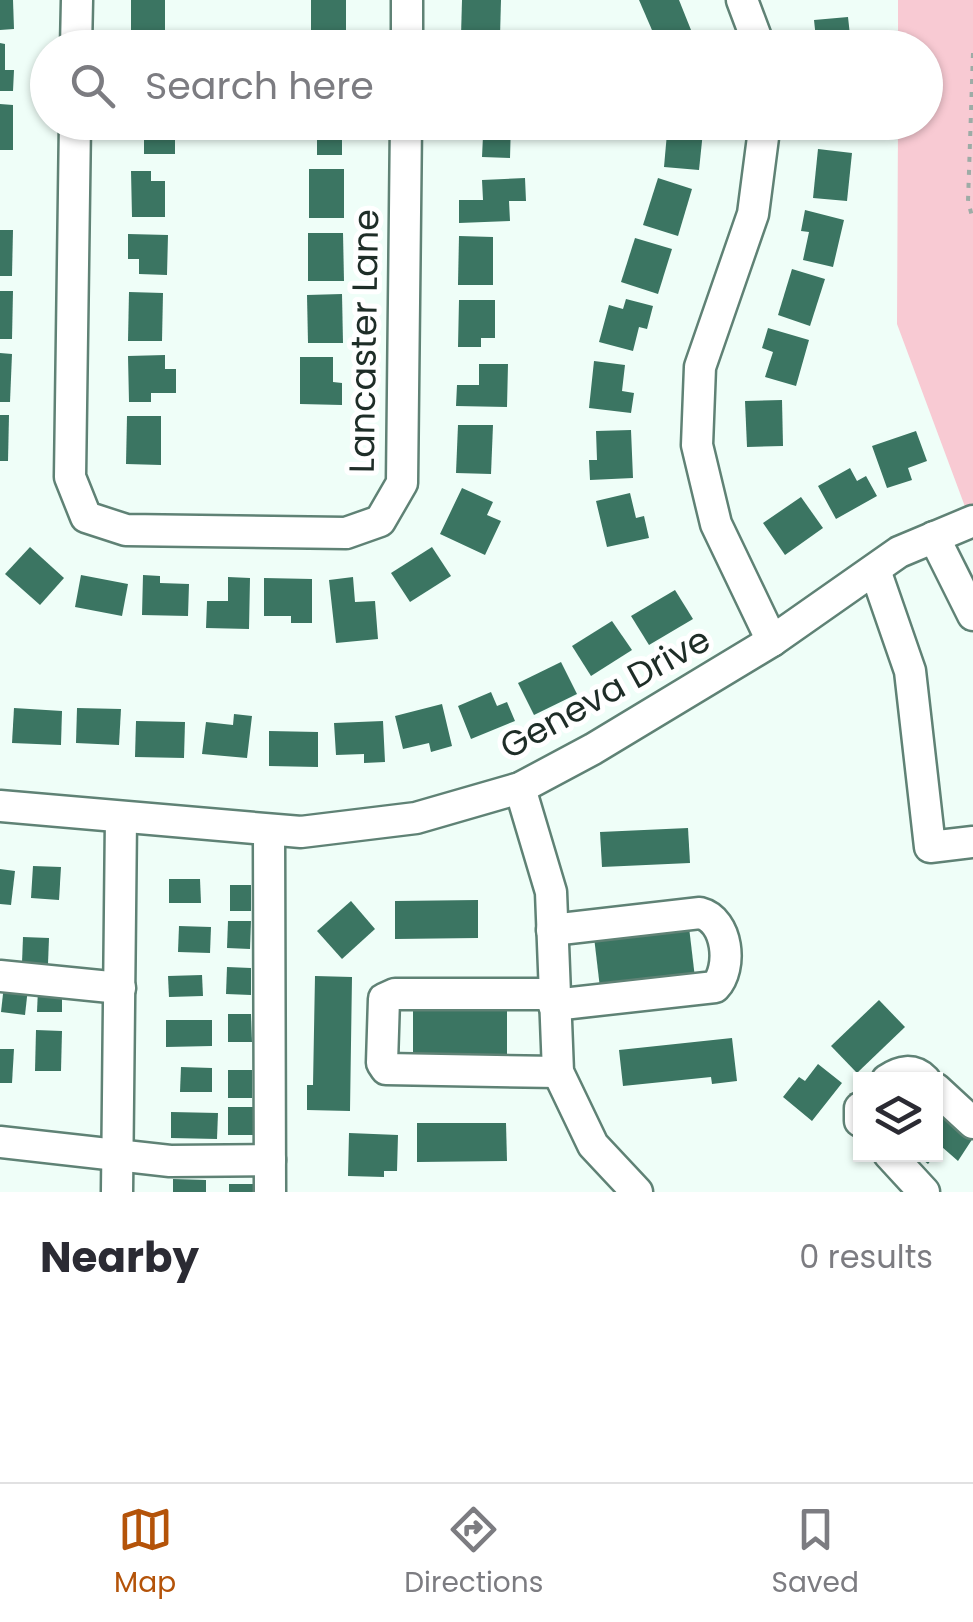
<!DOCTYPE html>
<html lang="en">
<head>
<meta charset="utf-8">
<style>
  :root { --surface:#fff; --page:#f7f7f7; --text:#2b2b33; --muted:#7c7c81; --line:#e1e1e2; --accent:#b45309 }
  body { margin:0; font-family:Poppins,sans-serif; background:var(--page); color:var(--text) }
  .controls { position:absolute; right:30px; bottom:30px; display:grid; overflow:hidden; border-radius:0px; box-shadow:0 2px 8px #0004 }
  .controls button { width:90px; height:90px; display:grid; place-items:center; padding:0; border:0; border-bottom:2px solid var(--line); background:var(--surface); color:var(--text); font:50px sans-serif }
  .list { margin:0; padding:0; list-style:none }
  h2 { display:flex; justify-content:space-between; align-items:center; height:130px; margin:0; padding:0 40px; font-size:42px }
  h2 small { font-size:32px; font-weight:400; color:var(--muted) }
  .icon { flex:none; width:55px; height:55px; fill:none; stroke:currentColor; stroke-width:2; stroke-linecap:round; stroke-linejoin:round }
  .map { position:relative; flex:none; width:973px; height:1192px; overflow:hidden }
  .search { position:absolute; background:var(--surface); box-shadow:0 2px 8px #0004; left:30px; right:30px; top:30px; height:110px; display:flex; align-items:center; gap:25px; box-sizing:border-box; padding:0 35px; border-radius:55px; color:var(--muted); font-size:38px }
  .sheet { height:290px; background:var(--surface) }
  nav { display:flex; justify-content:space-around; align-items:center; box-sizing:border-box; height:140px; border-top:2px solid var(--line); background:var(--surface); font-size:28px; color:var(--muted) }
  nav a { display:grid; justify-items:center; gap:5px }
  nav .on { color:var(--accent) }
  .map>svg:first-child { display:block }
</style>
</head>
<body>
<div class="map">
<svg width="973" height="1192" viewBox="0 0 973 1192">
  <rect width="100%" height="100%" fill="#effef8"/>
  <path fill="#f8cad3" d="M898 0H973V511L967 512 897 324 898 123 926 122V48L898 47Z"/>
  <g fill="#3b7562">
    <path d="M0 0H13L14 29 0 30Z"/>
    <path d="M131 0H165V30L131 31Z"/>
    <rect x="311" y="0" width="35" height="33"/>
    <path d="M462 0H501L500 36H461Z"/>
    <path d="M639 0H679L691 30 658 44Z"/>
    <path d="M848 17 851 44 868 42 869 48H817L814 20Z"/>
    <path d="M0 43 5 44V70H14L13 91H0Z"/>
    <path d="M0 104 13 105V150H0Z"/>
    <path d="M138 122H175V154H144V126H138Z"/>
    <path d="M307 122H342V155H317V136H307Z"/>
    <path d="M460 122H511L510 158 482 157 483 136 460 135Z"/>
    <path d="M668 122H704L699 170 664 167Z"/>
    <path d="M820 122H863V134H821Z"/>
    <path d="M818 149 852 153 847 201 813 198Z"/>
    <rect x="309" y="169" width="35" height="49"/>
    <path d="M131 171H151V181H165V217H132Z"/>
    <path d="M525 178 526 201H509L510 221 459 223V200H483L482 180Z"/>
    <path d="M658 178 692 189 678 236 643 225Z"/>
    <path d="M805 210 844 220 833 267 803 260 809 232 801 231Z"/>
    <path d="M0 230H13L12 276H0Z"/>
    <path d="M308 233H343L344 281H308Z"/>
    <path d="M128 234 168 235 167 275 139 274V259H128Z"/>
    <path d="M459 236 493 237V285H458Z"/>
    <path d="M635 238 672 249 658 294 621 282Z"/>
    <path d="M792 269 825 279 810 326 778 315Z"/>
    <path d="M0 291H13L12 339H0Z"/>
    <path d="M129 292 163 293 162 341H128Z"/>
    <path d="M342 294 343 343H308L307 295Z"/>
    <path d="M626 299 653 306 647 329 639 327 633 351 599 342 609 305 623 309Z"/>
    <path d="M459 300H495V338H481V347H458Z"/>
    <path d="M768 328 809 340 796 386 765 377 773 352 762 348Z"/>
    <path d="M0 353 12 354 10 402H0Z"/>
    <path d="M165 355V369H176V393H151V402H129L128 356Z"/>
    <path d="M300 357H333V382L342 383V405L300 404Z"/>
    <path d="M594 361 625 365 622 391 634 393 631 413 589 408Z"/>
    <path d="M479 364H508L507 407 456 406 457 385H479Z"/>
    <path d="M782 400 783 446 747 447 745 401Z"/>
    <path d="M0 415H9L8 461H0Z"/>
    <path d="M127 416H161V465L126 464Z"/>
    <path d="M458 425H493L491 474 456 473Z"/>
    <path d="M631 430 633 478 590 480 589 460H597L596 431Z"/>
    <path d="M916 431 927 461 908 468 912 480 887 488 872 446Z"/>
    <path d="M850 468 857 481 866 476 877 496 836 519 818 486Z"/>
    <path d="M462 488 493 502 487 515 501 521 485 555 440 534Z"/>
    <path d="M630 493 636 518 644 516 649 538 607 547 596 501Z"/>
    <path d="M801 497 823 528 785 555 763 523Z"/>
    <path d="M30 547 64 578 40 605 5 574Z"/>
    <path d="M432 547 451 576 410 602 391 573Z"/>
    <path d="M81 575 128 584 122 616 75 607Z"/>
    <path d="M143 575 160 576V583L189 584 188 616 142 615Z"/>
    <path d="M228 577 250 578 249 629 206 628 207 601H228Z"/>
    <path d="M353 577 355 602 375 601 378 639 336 643 329 580Z"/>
    <path d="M264 578 312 579V623H291V616H264Z"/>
    <path d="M675 590 693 619 649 645 631 616Z"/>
    <path d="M612 621 632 650 591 676 572 646Z"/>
    <path d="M561 662 577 694 534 715 518 683Z"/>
    <path d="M491 692 497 706 507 702 515 721 471 739 458 706Z"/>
    <path d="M442 704 452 746 431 752 429 743 403 749 395 716Z"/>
    <path d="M14 708 62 711 61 745 12 743Z"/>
    <path d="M77 708 121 709 119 745 76 743Z"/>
    <path d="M234 714 252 716 247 758 202 754 206 722 233 725Z"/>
    <path d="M136 721 185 722 184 758 135 757Z"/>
    <path d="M383 721 385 762 364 763V754L336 755 334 723Z"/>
    <path d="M269 731 318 732V767L269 766Z"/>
    <path d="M688 828 690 863 602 867 600 832Z"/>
    <path d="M33 866 61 867 59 900 31 898Z"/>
    <path d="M0 869 15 871 11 905 0 904Z"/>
    <path d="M169 879H200L201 903H169Z"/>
    <rect x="230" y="885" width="21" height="26"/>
    <path d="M478 900V938L395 939V901Z"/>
    <path d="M351 901 375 929 342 959 317 931Z"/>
    <path d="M228 921H251L250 949 227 948Z"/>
    <path d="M179 926 211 927 210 953 178 952Z"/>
    <path d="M689 927 695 978 600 988 594 937Z"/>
    <path d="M23 937 49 938 48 964 22 963Z"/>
    <path d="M227 967 251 968V995L226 994Z"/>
    <path d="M202 975 203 996 169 997 168 976Z"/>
    <path d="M315 976 352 977 350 1111 307 1110V1085H313Z"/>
    <path d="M4 985 28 988 25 1015 1 1012Z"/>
    <path d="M38 989 62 990V1012H37Z"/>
    <path d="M879 1000 905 1027 857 1073 831 1046Z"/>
    <path d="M507 1006V1056H413V1007Z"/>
    <path d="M228 1014H251L252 1042H228Z"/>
    <path d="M166 1020H212V1046L166 1047Z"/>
    <path d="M36 1030 62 1031 61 1071H35Z"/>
    <path d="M732 1038 737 1081 712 1084 711 1077 623 1086 619 1050Z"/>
    <path d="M0 1049H14L12 1083H0Z"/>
    <path d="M818 1064 842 1083 812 1121 783 1097 799 1077 805 1081Z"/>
    <path d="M181 1067 212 1068V1092H180Z"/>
    <rect x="228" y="1070" width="24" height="28"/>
    <rect x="228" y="1107" width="25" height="28"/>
    <path d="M936 1107 973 1138 958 1161 942 1147 928 1164 915 1154H936Z"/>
    <path d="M171 1112 218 1113 217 1139 171 1138Z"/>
    <path d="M417 1123H506L507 1161 417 1162Z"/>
    <path d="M349 1133 398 1135 397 1171H384V1177L348 1176Z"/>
    <path d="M173 1179 206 1180V1192H173Z"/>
    <rect x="229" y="1184" width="24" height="8"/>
  </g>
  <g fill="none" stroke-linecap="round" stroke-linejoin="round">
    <defs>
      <g id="minor">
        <path d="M742 0 760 48"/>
        <path d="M76 48 77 0"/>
        <path d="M407 48V0"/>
        <path d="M75 122 70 477 86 517 126 530 346 533 380 521 402 483 406 122"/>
        <path d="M765 122 753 214 700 367 697 445 716 524 772 641"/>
        <path d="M934 537 973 615"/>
        <path d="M875 570 910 671 930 847 973 842"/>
        <path d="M520 788 551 892 558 1072 593 1145 637 1192"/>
        <path d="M0 806 301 832 416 818 520 788 593 749 772 641 899 552 973 521"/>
        <path d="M269 830 270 1192"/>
        <path d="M552 930 700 913C728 920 733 968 715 987L554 1005"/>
        <path d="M0 976 120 988"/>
        <path d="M553 994H395L384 999 382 1063 386 1069 558 1072"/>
        <path d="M887 1080C900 1071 913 1068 925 1080"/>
        <path d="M936 1089 973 1123"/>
        <path d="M860 1108V1121"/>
        <path d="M0 1142 170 1161 270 1160"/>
        <path d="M889 1154 924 1192"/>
        <path d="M117 1192 121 818"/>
      </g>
    </defs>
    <use href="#minor" stroke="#5f8275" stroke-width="35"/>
    <path stroke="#9daca6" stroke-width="4" stroke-dasharray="5 8" stroke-linecap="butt" d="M973 53 968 201 973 220"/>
    <use href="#minor" stroke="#fff" stroke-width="30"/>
  </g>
  <g text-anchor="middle" stroke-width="10" stroke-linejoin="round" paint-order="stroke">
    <g font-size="35" fill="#1e2d27" stroke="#fff">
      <text transform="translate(364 341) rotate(-89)" y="12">Lancaster Lane</text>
      <text transform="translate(605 693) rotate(-29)" y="12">Geneva Drive</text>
    </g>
  </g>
</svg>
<div class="controls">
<button><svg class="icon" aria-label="layers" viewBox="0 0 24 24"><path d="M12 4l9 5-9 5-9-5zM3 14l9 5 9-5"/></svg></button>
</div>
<div class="search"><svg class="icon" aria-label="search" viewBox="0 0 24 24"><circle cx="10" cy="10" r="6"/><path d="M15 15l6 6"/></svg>Search here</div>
</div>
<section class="sheet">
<h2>Nearby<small>0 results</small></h2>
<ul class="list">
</ul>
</section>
<nav>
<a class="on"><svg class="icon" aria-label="map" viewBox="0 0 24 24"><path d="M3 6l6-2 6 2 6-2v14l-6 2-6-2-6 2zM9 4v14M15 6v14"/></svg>Map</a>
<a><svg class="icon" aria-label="directions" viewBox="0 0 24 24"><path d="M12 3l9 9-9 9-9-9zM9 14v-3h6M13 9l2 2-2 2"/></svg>Directions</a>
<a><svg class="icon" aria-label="saved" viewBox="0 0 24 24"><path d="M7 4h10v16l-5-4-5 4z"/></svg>Saved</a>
</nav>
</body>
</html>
